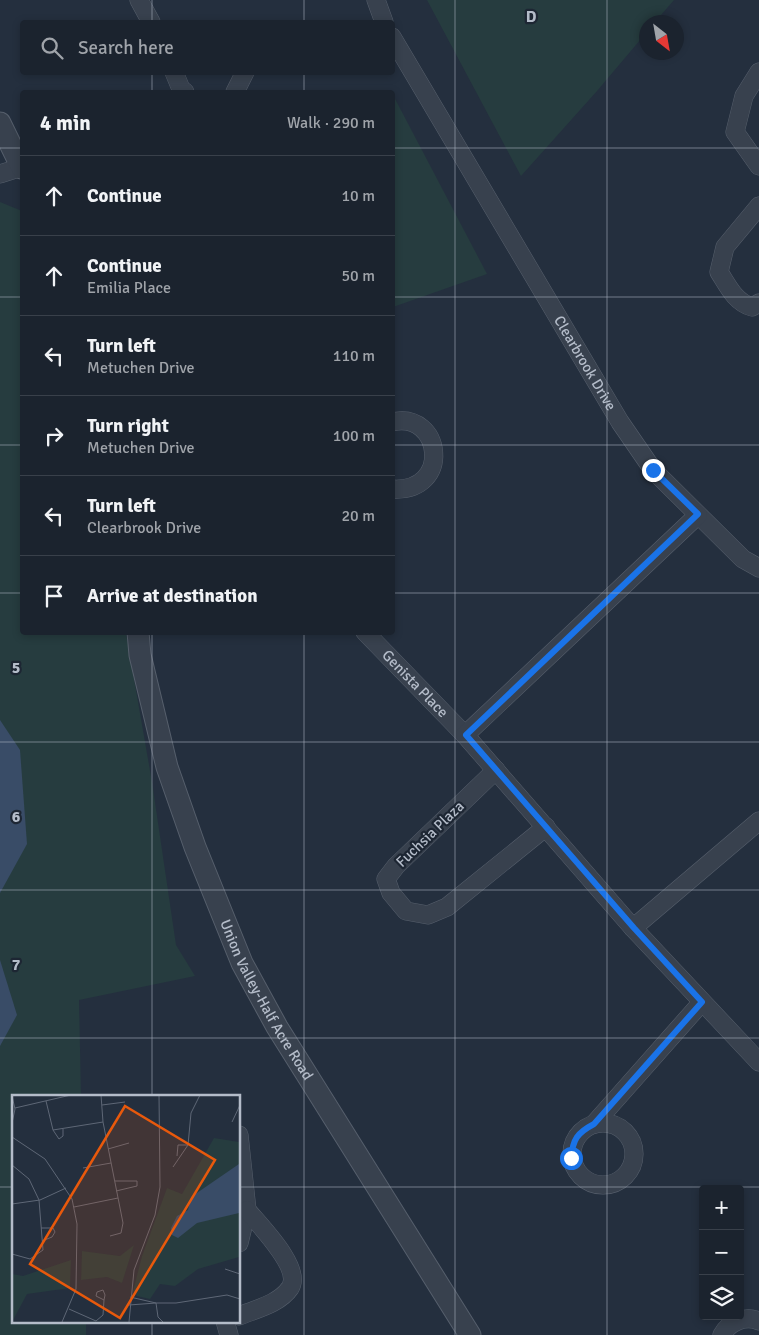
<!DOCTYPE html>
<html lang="en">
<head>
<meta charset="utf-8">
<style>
  :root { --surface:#1b232e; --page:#282f3a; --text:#f1f3f6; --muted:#a0a4aa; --line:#39404a }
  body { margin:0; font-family:Signika,sans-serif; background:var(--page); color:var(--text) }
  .controls { position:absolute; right:15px; bottom:15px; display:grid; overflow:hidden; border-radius:5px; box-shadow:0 2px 8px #0003 }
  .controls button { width:45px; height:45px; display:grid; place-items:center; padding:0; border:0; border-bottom:1px solid var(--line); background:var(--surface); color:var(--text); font:25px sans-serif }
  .compass { position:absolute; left:639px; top:15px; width:45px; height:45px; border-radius:50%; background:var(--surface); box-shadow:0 2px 8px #0003; rotate:149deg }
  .stop { position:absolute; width:15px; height:15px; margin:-11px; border:4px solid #1a73e8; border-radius:50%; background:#fff }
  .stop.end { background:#1a73e8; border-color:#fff; box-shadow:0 1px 5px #0008 }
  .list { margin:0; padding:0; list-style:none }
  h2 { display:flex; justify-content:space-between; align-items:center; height:65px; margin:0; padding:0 20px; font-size:21px }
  h2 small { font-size:16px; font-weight:400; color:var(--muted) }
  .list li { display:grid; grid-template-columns:32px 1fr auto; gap:15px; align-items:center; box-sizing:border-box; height:80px; padding:0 20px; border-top:1px solid var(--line) }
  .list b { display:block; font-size:19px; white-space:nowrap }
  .list p { margin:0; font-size:16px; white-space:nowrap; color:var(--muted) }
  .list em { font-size:16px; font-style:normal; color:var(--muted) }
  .icon { flex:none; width:28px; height:28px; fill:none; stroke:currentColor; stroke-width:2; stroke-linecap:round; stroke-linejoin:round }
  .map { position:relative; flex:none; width:759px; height:1335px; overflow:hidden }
  .search { position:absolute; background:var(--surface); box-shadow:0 2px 8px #0003; left:20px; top:20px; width:375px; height:55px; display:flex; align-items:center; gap:12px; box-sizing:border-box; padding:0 18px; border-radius:5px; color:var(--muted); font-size:19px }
  .panel { position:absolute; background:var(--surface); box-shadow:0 2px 8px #0003; left:20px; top:90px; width:375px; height:545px; border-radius:5px }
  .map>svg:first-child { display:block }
</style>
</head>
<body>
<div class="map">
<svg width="759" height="1335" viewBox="0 0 759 1335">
  <rect width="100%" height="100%" fill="#242f3e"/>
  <g fill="#263c3f">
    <path d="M427 0H674L655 22H646V33L597 91 521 176Z"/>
    <path d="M393 95 487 274 393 307H392Z"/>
    <path d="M0 202 22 211V632L126 633 152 782 176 945 195 976 79 1000 81 1096H14V1321H86V1335H0Z"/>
  </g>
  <g fill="#394c67">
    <path d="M0 720 20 750 27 844 0 893Z"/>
    <path d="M0 960 17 1015 0 1046Z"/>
  </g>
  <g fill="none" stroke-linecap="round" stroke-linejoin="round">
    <defs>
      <g id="minor">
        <path d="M139 0 151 22"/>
        <path d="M376 0 384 22"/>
        <path id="s1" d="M392 37 620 422 653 470 743 559 759 568"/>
        <path d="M174 72 181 89 185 92"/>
        <path d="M759 72 744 96 735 132 759 166"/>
        <path d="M235 92 245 72"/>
        <path d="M0 174 22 167"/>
        <path d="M759 206 725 247 719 272C728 286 735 302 752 307L759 303"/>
        <path d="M392 422C442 410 453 493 392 489"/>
        <path id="s2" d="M365 632 465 735 633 928 759 1062"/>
        <path d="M465 735 698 515"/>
        <path d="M496 770 396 866 386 879 391 893 406 911 428 915 447 907 546 827"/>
        <path d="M633 928 759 821"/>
        <circle cx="603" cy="1154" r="31"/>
        <path d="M594 1124 702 1002"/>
        <path d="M239 1135 247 1210 239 1243"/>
        <path d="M239 1316C256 1309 279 1304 290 1288 303 1268 259 1225 247 1210"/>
        <path d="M225 1321 229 1335"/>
        <path d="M722 1335C729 1322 745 1315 759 1321"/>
      </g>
      <g id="tertiary">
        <path d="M0 123 22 168"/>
        <path id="s3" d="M138 632 140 655 167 767 195 847 242 963 277 1027 470 1335"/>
      </g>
    </defs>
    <use href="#minor" stroke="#565f6c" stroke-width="19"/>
    <use href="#tertiary" stroke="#565f6c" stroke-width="23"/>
    <use href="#minor" stroke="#38414e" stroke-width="18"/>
    <use href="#tertiary" stroke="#38414e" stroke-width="21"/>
  </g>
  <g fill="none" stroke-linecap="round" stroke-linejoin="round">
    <path stroke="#1a73e8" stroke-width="6" d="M571 1158C573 1139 577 1133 594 1124L702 1002 634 928 466 735 698 514 653 470"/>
  </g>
  <path fill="none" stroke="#b4bcc9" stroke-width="1" stroke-opacity="0.55" d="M152 0V22M304 0V22M455 0V1335M607 0V1335M152 72V92M304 72V92M0 148H22M392 148H759M0 297H22M392 297H759M0 445H22M392 445H759M0 593H22M392 593H759M152 632V1096M304 632V1335M0 742H759M0 890H759M0 1038H759M0 1187H14M239 1187H759M152 1321V1335"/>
  <g text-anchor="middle" stroke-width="4.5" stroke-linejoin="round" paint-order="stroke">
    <g font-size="15" fill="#b4bcc9" stroke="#1d2633">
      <text dy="5" stroke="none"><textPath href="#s1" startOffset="379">Clearbrook Drive</textPath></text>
      <text dy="5" stroke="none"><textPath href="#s2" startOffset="72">Genista Place</textPath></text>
      <text transform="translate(430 834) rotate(-44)" y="5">Fuchsia Plaza</text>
      <text dy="5" stroke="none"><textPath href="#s3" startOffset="392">Union Valley-Half Acre Road</textPath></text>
    </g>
  </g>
  <g transform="translate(12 1095)">
    <rect width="228" height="228" fill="#242f3e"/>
    <path d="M202 43 227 47V162L186 174 163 191 148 189 138 204 125 201 121 196 130 161 155 93 170 99ZM122 150 110 188 95 182 69 185 70 156 108 161ZM59 165 58 193 15 199 0 227V179L11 181Z" fill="#263c3f"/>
    <path d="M227 69V118L185 128 166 143 160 140 159 133 165 121 176 115 179 102Z" fill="#394c67"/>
    <path fill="none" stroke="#5e6776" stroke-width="1" d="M89 0 91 27 111 128 109 138 98 141M0 1 3 14 0 28M34 6 41 35 91 27M90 10 113 7M3 13 59 0M220 27 228 10M41 35 47 44 51 41V34M0 42 33 64 60 104 65 129 64 194 50 227M96 54 117 48M165 61 166 50H176M0 70 17 84 27 105 31 155 18 164 0 159M161 72 176 50 179 18 188 0M71 73 99 68M103 86H125V91L104 96M0 109 28 105 54 93M62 112 106 103M29 133H41L43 137 40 142 30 146M213 174 228 179M91 195 93 200 92 205 84 201 85 197ZM117 210 144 208 118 202M57 214 84 226 91 220 92 205M117 227 122 175 143 120 148 92 147 0M151 227 146 222 144 208H164L215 200 228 204"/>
    <path fill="#e8590c" fill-opacity="0.15" stroke="#e8590c" stroke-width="2.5" d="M113 11 203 65 108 223 18 169Z"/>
    <rect width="228" height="228" fill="none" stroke="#b4bcc9" stroke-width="2.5"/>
  </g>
  <g font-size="16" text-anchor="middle" font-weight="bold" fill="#b4bcc9" stroke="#1d2633" stroke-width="4.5" stroke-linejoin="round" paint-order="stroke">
    <text x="531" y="22">D</text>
    <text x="16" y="673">5</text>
    <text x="16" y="822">6</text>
    <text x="16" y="970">7</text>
  </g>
</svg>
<div class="controls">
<button>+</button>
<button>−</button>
<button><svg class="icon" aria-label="layers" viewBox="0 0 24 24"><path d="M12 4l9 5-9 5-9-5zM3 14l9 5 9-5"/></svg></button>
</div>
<svg class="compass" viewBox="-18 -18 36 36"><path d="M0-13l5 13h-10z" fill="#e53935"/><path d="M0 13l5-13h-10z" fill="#a0a4aa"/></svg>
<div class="stop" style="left:571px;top:1158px"></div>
<div class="stop end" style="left:653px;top:470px"></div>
<div class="search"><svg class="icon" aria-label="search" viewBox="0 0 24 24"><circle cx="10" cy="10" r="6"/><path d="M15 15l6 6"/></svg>Search here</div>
<section class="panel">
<h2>4 min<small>Walk · 290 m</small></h2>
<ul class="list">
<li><svg class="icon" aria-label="ahead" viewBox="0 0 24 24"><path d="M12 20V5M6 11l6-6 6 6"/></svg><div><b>Continue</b></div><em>10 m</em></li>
<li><svg class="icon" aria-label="ahead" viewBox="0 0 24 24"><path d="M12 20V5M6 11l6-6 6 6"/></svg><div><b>Continue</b><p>Emilia Place</p></div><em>50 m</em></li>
<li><svg class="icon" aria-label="left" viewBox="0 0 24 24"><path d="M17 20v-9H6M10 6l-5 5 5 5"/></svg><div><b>Turn left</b><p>Metuchen Drive</p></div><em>110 m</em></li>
<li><svg class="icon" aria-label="right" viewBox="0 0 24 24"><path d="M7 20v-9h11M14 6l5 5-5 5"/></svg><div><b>Turn right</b><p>Metuchen Drive</p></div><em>100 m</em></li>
<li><svg class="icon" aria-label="left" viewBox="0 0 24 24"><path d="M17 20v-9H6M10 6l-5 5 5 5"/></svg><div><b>Turn left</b><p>Clearbrook Drive</p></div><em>20 m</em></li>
<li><svg class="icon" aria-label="arrive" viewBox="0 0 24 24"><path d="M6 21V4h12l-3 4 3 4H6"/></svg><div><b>Arrive at destination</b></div></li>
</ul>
</section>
</div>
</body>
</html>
